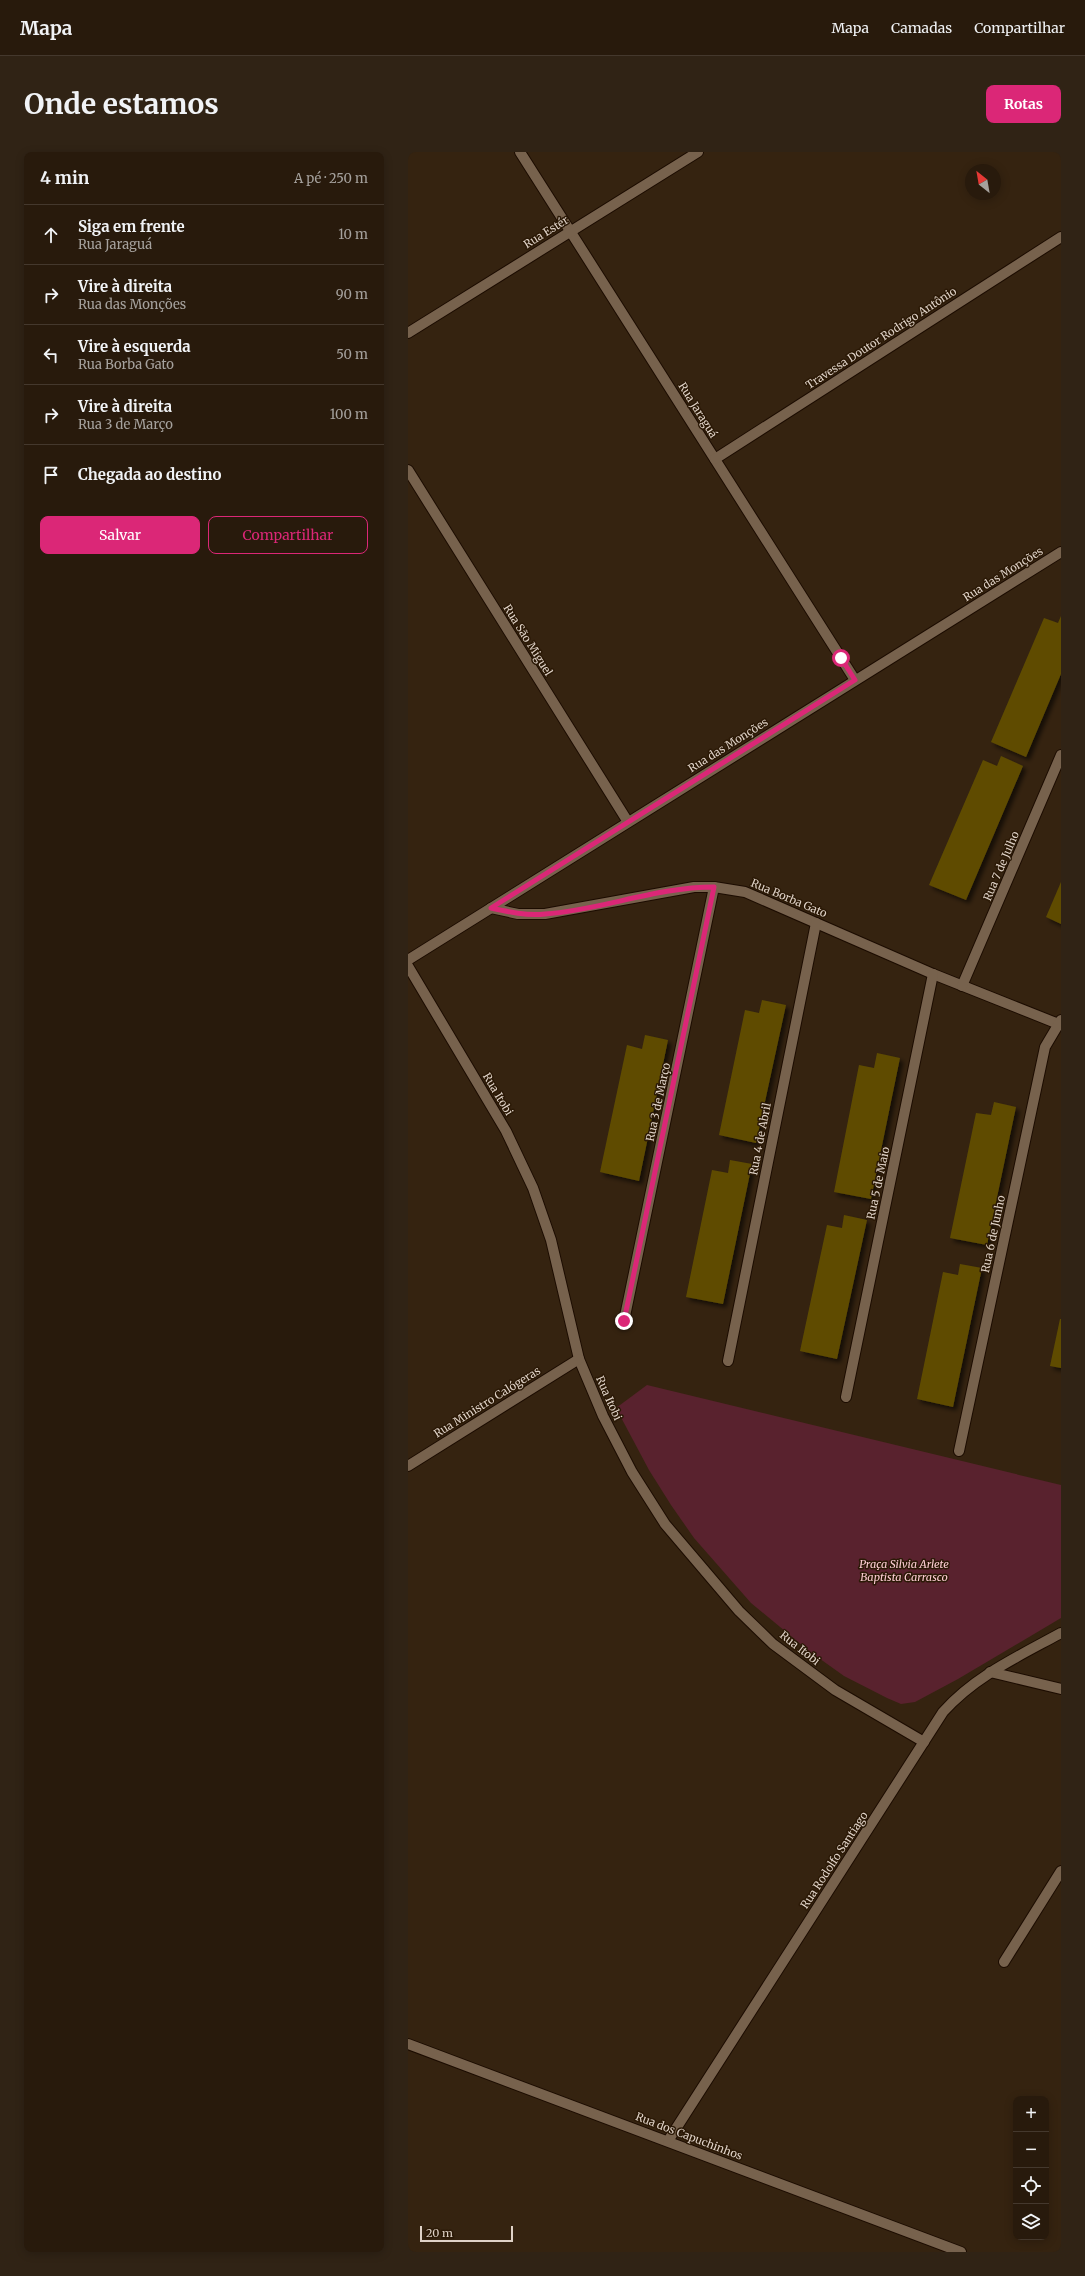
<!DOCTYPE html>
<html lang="pt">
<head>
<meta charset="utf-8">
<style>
  :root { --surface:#281a0c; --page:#302315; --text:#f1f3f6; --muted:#a5a19d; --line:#44382d; --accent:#db2777 }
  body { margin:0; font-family:Merriweather,serif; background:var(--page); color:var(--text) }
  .controls { position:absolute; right:12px; bottom:12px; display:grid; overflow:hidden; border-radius:8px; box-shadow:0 2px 10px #0003 }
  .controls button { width:36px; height:36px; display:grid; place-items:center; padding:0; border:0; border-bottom:1px solid var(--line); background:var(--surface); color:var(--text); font:20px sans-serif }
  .compass { position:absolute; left:557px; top:12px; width:36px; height:36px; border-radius:50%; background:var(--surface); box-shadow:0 2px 10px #0003; rotate:329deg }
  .scale { position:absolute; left:12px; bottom:10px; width:93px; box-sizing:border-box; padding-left:4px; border:2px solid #dfd2c7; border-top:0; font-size:11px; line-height:14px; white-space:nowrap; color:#dfd2c7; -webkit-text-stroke:3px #2b1906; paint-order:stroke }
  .stop { position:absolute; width:12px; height:12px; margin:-9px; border:3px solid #db2777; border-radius:50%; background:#fff }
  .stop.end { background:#db2777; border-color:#fff; box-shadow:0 1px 4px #0008 }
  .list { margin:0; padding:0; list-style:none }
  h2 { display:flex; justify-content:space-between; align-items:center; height:52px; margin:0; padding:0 16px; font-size:17px }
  h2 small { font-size:13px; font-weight:400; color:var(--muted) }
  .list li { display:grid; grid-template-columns:26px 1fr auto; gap:12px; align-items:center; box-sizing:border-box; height:60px; padding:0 16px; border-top:1px solid var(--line) }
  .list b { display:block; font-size:15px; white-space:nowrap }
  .list p { margin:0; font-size:13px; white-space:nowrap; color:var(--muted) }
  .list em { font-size:13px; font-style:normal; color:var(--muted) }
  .actions { display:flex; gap:8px; padding:12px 16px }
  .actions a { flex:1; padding:9px 0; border:1px solid var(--accent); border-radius:8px; text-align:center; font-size:14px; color:var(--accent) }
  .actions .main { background:var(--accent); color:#fff }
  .icon { flex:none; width:22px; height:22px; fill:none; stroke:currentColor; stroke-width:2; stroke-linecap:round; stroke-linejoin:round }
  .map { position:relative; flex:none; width:653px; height:2100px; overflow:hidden; border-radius:8px }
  header { display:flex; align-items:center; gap:24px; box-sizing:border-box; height:56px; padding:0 20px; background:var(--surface); border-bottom:1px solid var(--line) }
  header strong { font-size:19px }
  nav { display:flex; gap:22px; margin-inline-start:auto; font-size:14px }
  .intro { display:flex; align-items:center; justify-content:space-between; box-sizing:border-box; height:96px; padding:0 24px }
  h1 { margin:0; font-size:28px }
  .button { padding:10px 18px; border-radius:8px; background:var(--accent); color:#fff; font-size:14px; font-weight:700 }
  main { display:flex; gap:24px; padding:0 24px }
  aside { flex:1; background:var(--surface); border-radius:8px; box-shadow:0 2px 10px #0003 }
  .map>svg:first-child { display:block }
</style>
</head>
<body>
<header>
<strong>Mapa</strong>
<nav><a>Mapa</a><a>Camadas</a><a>Compartilhar</a></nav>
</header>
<div class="intro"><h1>Onde estamos</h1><a class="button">Rotas</a></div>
<main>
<aside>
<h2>4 min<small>A pé · 250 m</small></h2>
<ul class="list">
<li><svg class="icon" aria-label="ahead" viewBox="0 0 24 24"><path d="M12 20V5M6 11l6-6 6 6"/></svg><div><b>Siga em frente</b><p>Rua Jaraguá</p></div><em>10 m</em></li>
<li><svg class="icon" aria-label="right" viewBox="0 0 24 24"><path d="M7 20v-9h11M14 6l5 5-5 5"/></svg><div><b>Vire à direita</b><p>Rua das Monções</p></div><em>90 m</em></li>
<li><svg class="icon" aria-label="left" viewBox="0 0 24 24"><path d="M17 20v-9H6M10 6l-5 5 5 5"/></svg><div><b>Vire à esquerda</b><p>Rua Borba Gato</p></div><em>50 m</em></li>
<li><svg class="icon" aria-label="right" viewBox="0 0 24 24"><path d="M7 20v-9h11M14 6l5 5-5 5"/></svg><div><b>Vire à direita</b><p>Rua 3 de Março</p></div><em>100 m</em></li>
<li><svg class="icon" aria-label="arrive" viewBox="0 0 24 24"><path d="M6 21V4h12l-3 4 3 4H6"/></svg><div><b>Chegada ao destino</b></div></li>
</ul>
<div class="actions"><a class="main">Salvar</a><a>Compartilhar</a></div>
</aside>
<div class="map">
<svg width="653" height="2100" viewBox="0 0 653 2100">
  <defs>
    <filter id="shadow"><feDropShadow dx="3.5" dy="3.5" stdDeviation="2" flood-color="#0009"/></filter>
  </defs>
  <rect width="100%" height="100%" fill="#352310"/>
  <path fill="#59222e" d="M239 1233 653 1333V1466L550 1527 507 1550 493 1552 479 1546 436 1524 401 1499 343 1451 286 1386 263 1353 241 1318 208 1256Z"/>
  <g fill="#5e4c01" filter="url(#shadow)">
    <path d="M653 464V522L618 605 583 590 636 466 650 471Z"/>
    <path d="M593 604 615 614 558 748 521 733 575 608 589 614Z"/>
    <path d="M653 730V772L638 765Z"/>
    <path d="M354 848 378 853 348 991 311 983 337 858 351 861Z"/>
    <path d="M237 883 260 888 231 1029 192 1020 219 893 234 897Z"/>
    <path d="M469 901 492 906 463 1047 426 1040 451 913 466 916Z"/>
    <path d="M586 950 608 955 579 1093 542 1086 568 961 583 963Z"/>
    <path d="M322 1008 344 1012 315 1152 278 1145 304 1018 320 1021Z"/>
    <path d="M436 1063 459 1068 429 1207 392 1199 419 1073 434 1076Z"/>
    <path d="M552 1112 574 1116 545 1255 509 1247 535 1120 550 1123Z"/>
    <path d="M652 1167H653V1216L642 1214Z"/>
  </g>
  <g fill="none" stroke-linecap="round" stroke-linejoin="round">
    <defs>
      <g id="minor">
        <path d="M112 0 447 528"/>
        <path d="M0 181 290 0"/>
        <path d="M307 307 653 85"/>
        <path d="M0 318 220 670"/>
        <path d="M83 756 110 762H137L286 735H306L337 740 525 822 653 873"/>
        <path d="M0 808 653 400"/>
        <path d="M0 814 98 979 125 1036 143 1088 171 1207 195 1264 224 1320 257 1372 331 1459 365 1492 427 1538 516 1590"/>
        <path d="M554 834 653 603"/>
        <path d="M216 1169 306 735"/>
        <path d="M320 1209 408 771"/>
        <path d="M438 1245 525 822"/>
        <path d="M551 1299 637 895 653 868"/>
        <path d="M0 1314 171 1207"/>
        <path d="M582 1520 653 1537"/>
        <path d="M596 1810 653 1719"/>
        <path d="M0 1892 553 2100"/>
        <path d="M260 1989 535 1560C567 1524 611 1504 653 1481"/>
      </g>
    </defs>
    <use href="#minor" stroke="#1c0c00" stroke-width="12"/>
    <use href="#minor" stroke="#77624d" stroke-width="10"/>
  </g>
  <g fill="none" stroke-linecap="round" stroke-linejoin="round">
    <path stroke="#db2777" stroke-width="5" d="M216 1169 306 735C248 735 194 758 137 762 119 764 101 760 83 756L447 528 433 506"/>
  </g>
  <g text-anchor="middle" stroke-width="3" stroke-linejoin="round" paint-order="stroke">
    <g font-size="11" fill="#dfd2c7" stroke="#2b1906">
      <text transform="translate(138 80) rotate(-32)" y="4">Rua Estér</text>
      <text transform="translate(473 186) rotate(-33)" y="4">Travessa Doutor Rodrigo Antônio</text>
      <text transform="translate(290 258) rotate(58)" y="4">Rua Jaraguá</text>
      <text transform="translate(595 422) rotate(-32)" y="4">Rua das Monções</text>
      <text transform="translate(120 488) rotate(58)" y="4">Rua São Miguel</text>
      <text transform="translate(320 593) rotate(-32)" y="4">Rua das Monções</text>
      <text transform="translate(593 714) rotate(-67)" y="4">Rua 7 de Julho</text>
      <text transform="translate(381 746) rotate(23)" y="4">Rua Borba Gato</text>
      <text transform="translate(90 942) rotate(59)" y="4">Rua Itobi</text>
      <text transform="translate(250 950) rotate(-78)" y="4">Rua 3 de Março</text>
      <text transform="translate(352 987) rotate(-79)" y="4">Rua 4 de Abril</text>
      <text transform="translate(470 1031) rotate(-78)" y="4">Rua 5 de Maio</text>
      <text transform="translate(585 1082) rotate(-78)" y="4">Rua 6 de Junho</text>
      <text transform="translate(201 1246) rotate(66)" y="4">Rua Itobi</text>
      <text transform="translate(79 1250) rotate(-32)" y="4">Rua Ministro Calógeras</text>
      <text transform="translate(392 1496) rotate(38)" y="4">Rua Itobi</text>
      <text transform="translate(426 1708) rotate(-57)" y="4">Rua Rodolfo Santiago</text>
      <text transform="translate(281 1984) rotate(21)" y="4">Rua dos Capuchinhos</text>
    </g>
    <g font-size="11" font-style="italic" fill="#fdcdd3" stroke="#2b1906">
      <text x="496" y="1416">Praça Silvia Arlete<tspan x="496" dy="13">Baptista Carrasco</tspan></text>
    </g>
  </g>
</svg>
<div class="controls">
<button>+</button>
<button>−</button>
<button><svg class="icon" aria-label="locate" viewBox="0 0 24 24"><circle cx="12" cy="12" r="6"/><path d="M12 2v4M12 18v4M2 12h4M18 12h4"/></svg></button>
<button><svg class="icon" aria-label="layers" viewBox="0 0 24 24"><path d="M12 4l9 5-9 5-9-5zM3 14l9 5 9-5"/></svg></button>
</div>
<svg class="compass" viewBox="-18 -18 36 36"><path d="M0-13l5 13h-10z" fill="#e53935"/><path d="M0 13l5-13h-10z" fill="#a5a19d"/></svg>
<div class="scale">20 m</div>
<div class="stop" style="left:433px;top:506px"></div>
<div class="stop end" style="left:216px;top:1169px"></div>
</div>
</main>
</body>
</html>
